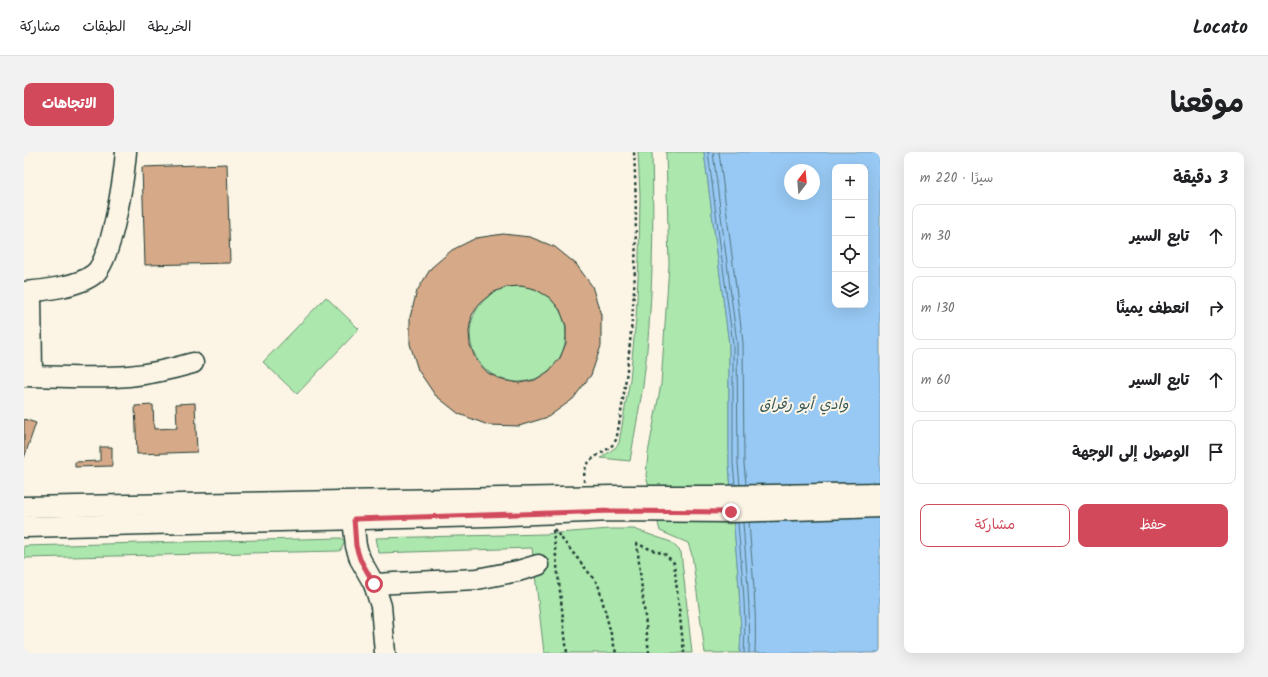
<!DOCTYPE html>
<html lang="ar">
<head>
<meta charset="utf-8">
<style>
  :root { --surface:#fff; --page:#f2f2f2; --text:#202124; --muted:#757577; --line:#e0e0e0; --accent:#d1495b }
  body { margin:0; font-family:Kalam,"Playpen Sans Arabic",sans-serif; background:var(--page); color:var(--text); direction:rtl }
  .controls { position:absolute; right:12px; top:12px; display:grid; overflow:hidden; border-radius:8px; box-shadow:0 4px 16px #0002 }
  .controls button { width:36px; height:36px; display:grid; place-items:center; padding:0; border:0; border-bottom:1px solid var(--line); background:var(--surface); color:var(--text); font:20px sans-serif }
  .compass { position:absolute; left:760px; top:12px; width:36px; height:36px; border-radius:50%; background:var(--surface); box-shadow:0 4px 16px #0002; rotate:16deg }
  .stop { position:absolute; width:12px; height:12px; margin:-9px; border:3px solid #d1495b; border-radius:50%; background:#fff }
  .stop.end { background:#d1495b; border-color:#fff; box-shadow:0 1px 4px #0008 }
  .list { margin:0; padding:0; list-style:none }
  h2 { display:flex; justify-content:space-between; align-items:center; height:52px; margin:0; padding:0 16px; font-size:17px }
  h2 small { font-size:13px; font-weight:400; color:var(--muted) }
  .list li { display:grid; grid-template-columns:26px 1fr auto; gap:12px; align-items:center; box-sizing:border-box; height:64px; margin:0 8px 8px; padding:0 8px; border:1px solid var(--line); border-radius:8px }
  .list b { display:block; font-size:15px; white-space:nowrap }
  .list em { font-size:13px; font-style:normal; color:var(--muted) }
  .actions { display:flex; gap:8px; padding:12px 16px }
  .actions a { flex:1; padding:9px 0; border:1px solid var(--accent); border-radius:8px; text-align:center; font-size:14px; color:var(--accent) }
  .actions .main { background:var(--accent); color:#fff }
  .icon { flex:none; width:22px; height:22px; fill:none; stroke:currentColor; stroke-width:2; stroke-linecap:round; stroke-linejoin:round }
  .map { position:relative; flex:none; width:856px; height:501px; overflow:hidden; direction:ltr; border-radius:8px }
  header { display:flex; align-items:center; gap:24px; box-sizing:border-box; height:56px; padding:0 20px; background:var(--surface); border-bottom:1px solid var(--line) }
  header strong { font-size:19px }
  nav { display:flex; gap:22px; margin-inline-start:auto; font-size:14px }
  .intro { display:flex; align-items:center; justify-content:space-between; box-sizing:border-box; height:96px; padding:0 24px }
  h1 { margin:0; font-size:28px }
  .button { padding:10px 18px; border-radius:8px; background:var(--accent); color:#fff; font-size:14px; font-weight:700 }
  main { display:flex; gap:24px; padding:0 24px }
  aside { flex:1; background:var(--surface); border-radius:8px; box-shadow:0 4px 16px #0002 }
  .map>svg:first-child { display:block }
</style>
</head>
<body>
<header>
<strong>Locato</strong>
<nav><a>الخريطة</a><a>الطبقات</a><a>مشاركة</a></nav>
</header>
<div class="intro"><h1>موقعنا</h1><a class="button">الاتجاهات</a></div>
<main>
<aside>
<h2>3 دقيقة<small>سيرًا · 220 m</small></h2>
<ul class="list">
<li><svg class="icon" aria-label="ahead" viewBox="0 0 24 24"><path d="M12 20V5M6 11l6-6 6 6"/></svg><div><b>تابع السير</b></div><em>30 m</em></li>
<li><svg class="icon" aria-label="right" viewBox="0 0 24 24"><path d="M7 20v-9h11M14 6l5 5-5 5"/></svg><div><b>انعطف يمينًا</b></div><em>130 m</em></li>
<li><svg class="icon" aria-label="ahead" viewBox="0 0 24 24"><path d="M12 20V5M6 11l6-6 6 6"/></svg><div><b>تابع السير</b></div><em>60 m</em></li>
<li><svg class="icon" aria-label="arrive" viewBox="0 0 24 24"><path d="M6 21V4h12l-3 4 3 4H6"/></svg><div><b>الوصول إلى الوجهة</b></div></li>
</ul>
<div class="actions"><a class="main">حفظ</a><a>مشاركة</a></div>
</aside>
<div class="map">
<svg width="856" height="501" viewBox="0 0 856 501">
  <rect width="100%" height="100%" fill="#fcf5e5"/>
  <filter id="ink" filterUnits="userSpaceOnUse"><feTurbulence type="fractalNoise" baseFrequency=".025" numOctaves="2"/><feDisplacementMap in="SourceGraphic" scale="8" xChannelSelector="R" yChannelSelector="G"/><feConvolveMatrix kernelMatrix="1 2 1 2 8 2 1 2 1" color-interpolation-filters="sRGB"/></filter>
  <g filter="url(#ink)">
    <g fill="#ace7ad" stroke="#669270">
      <path d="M614 0H628C630 78 629 157 619 234 615 259 610 284 606 309L577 306 592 295 595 291 606 227 612 166 615 105 616 44Z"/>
      <path d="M642 0H680L705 192V313L715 435 717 481 716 501H681L668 403 664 391 636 379 622 324 624 301 637 232 645 113Z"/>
      <circle cx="494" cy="182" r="48"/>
      <path d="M302 145 335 177 273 242 239 210Z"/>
      <path d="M586 377H610L647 390 657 400 668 501H520L508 396 355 401 352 386 521 382Z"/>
      <path d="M317 386 321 389 317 398 315 399 0 406V394Z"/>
    </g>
    <path fill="#98c9f4" stroke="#6891a7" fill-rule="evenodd" d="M680 0H856V501H716L717 481 715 435 705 313V192ZM811 15H841V153H811ZM766 18H790V42H766Z"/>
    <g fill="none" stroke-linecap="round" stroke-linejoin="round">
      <g stroke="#4f7581" stroke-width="1">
        <path d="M684 0 709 192V312L711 333"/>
        <path d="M689 0 713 191 714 312 716 333"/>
        <path d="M695 0 719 191 720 312 722 332"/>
        <path d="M725 370C728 414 733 457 731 501"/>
        <path d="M714 371C717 414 723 458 720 501"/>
        <path d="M719 371C722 414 727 457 725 501"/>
      </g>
    </g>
    <g fill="#d6a988" stroke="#1f3d34" fill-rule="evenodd">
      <path d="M203 12 206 111 121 113 118 15Z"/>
      <path d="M479 82 506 85 531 95 552 112 568 134 577 163V194L567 223 549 247 524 265 495 274 464 273 435 262 411 243 394 218 386 192V165L393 139 407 116 428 98 452 86ZM497 134 511 137 526 146 536 158 542 174V191L536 206 525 219 511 228 495 231 478 228 464 221 452 208 446 193 445 178 448 163 456 151 468 141 482 135Z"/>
      <path d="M171 251 173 300 113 302 111 254 129 253 130 277 153 276 152 252Z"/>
      <path d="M0 267 12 271 0 306Z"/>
      <path d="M76 295H88V314L51 315V310L76 309Z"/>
    </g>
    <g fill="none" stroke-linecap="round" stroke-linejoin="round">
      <defs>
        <g id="minor">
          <path d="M0 140C18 139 56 134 70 122 88 109 100 24 102 0"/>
          <path d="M7 140 8 224"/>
          <path d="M0 224C35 224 71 227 105 224 127 222 148 217 169 211"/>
          <path d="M0 355 589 344H694L856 341"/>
          <path d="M329 367 332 394 336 407 350 432 357 454 361 501"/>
          <path d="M0 375 463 364 589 359 707 360 856 355"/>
          <path d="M350 432 453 427 494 419 514 413"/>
        </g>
      </defs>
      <use href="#minor" stroke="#1f3d34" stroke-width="23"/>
      <g stroke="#1f3d34" stroke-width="2.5" stroke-dasharray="3 3" stroke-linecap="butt">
        <path d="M560 330C560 326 560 321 561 318 565 301 590 301 593 284 610 190 615 95 610 0"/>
        <path d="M530 377 574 432 592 501"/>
        <path d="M529 378 543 501"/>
        <path d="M625 501 613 392 642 403 650 411 660 501"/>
      </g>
      <use href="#minor" stroke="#fcf5e5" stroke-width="20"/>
    </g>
  </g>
  <g fill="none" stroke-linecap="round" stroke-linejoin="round" filter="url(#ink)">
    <path stroke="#d1495b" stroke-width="5" d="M350 432 336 407 332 394 330 367 589 359 707 360"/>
  </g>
  <g text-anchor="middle" stroke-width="4" stroke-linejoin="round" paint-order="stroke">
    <g font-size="15" font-style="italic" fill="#37595a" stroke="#fcf5e5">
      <text x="780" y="257">وادي أبو رقراق</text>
    </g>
  </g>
</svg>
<div class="controls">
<button>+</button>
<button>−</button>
<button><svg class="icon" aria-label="locate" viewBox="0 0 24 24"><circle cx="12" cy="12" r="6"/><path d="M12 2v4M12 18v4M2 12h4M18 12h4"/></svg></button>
<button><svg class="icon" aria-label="layers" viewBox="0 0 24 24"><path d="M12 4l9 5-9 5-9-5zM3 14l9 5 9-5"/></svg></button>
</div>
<svg class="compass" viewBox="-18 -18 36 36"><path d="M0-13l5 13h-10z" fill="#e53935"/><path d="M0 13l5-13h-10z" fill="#757577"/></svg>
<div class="stop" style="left:350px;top:432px"></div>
<div class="stop end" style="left:707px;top:360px"></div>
</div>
</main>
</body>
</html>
